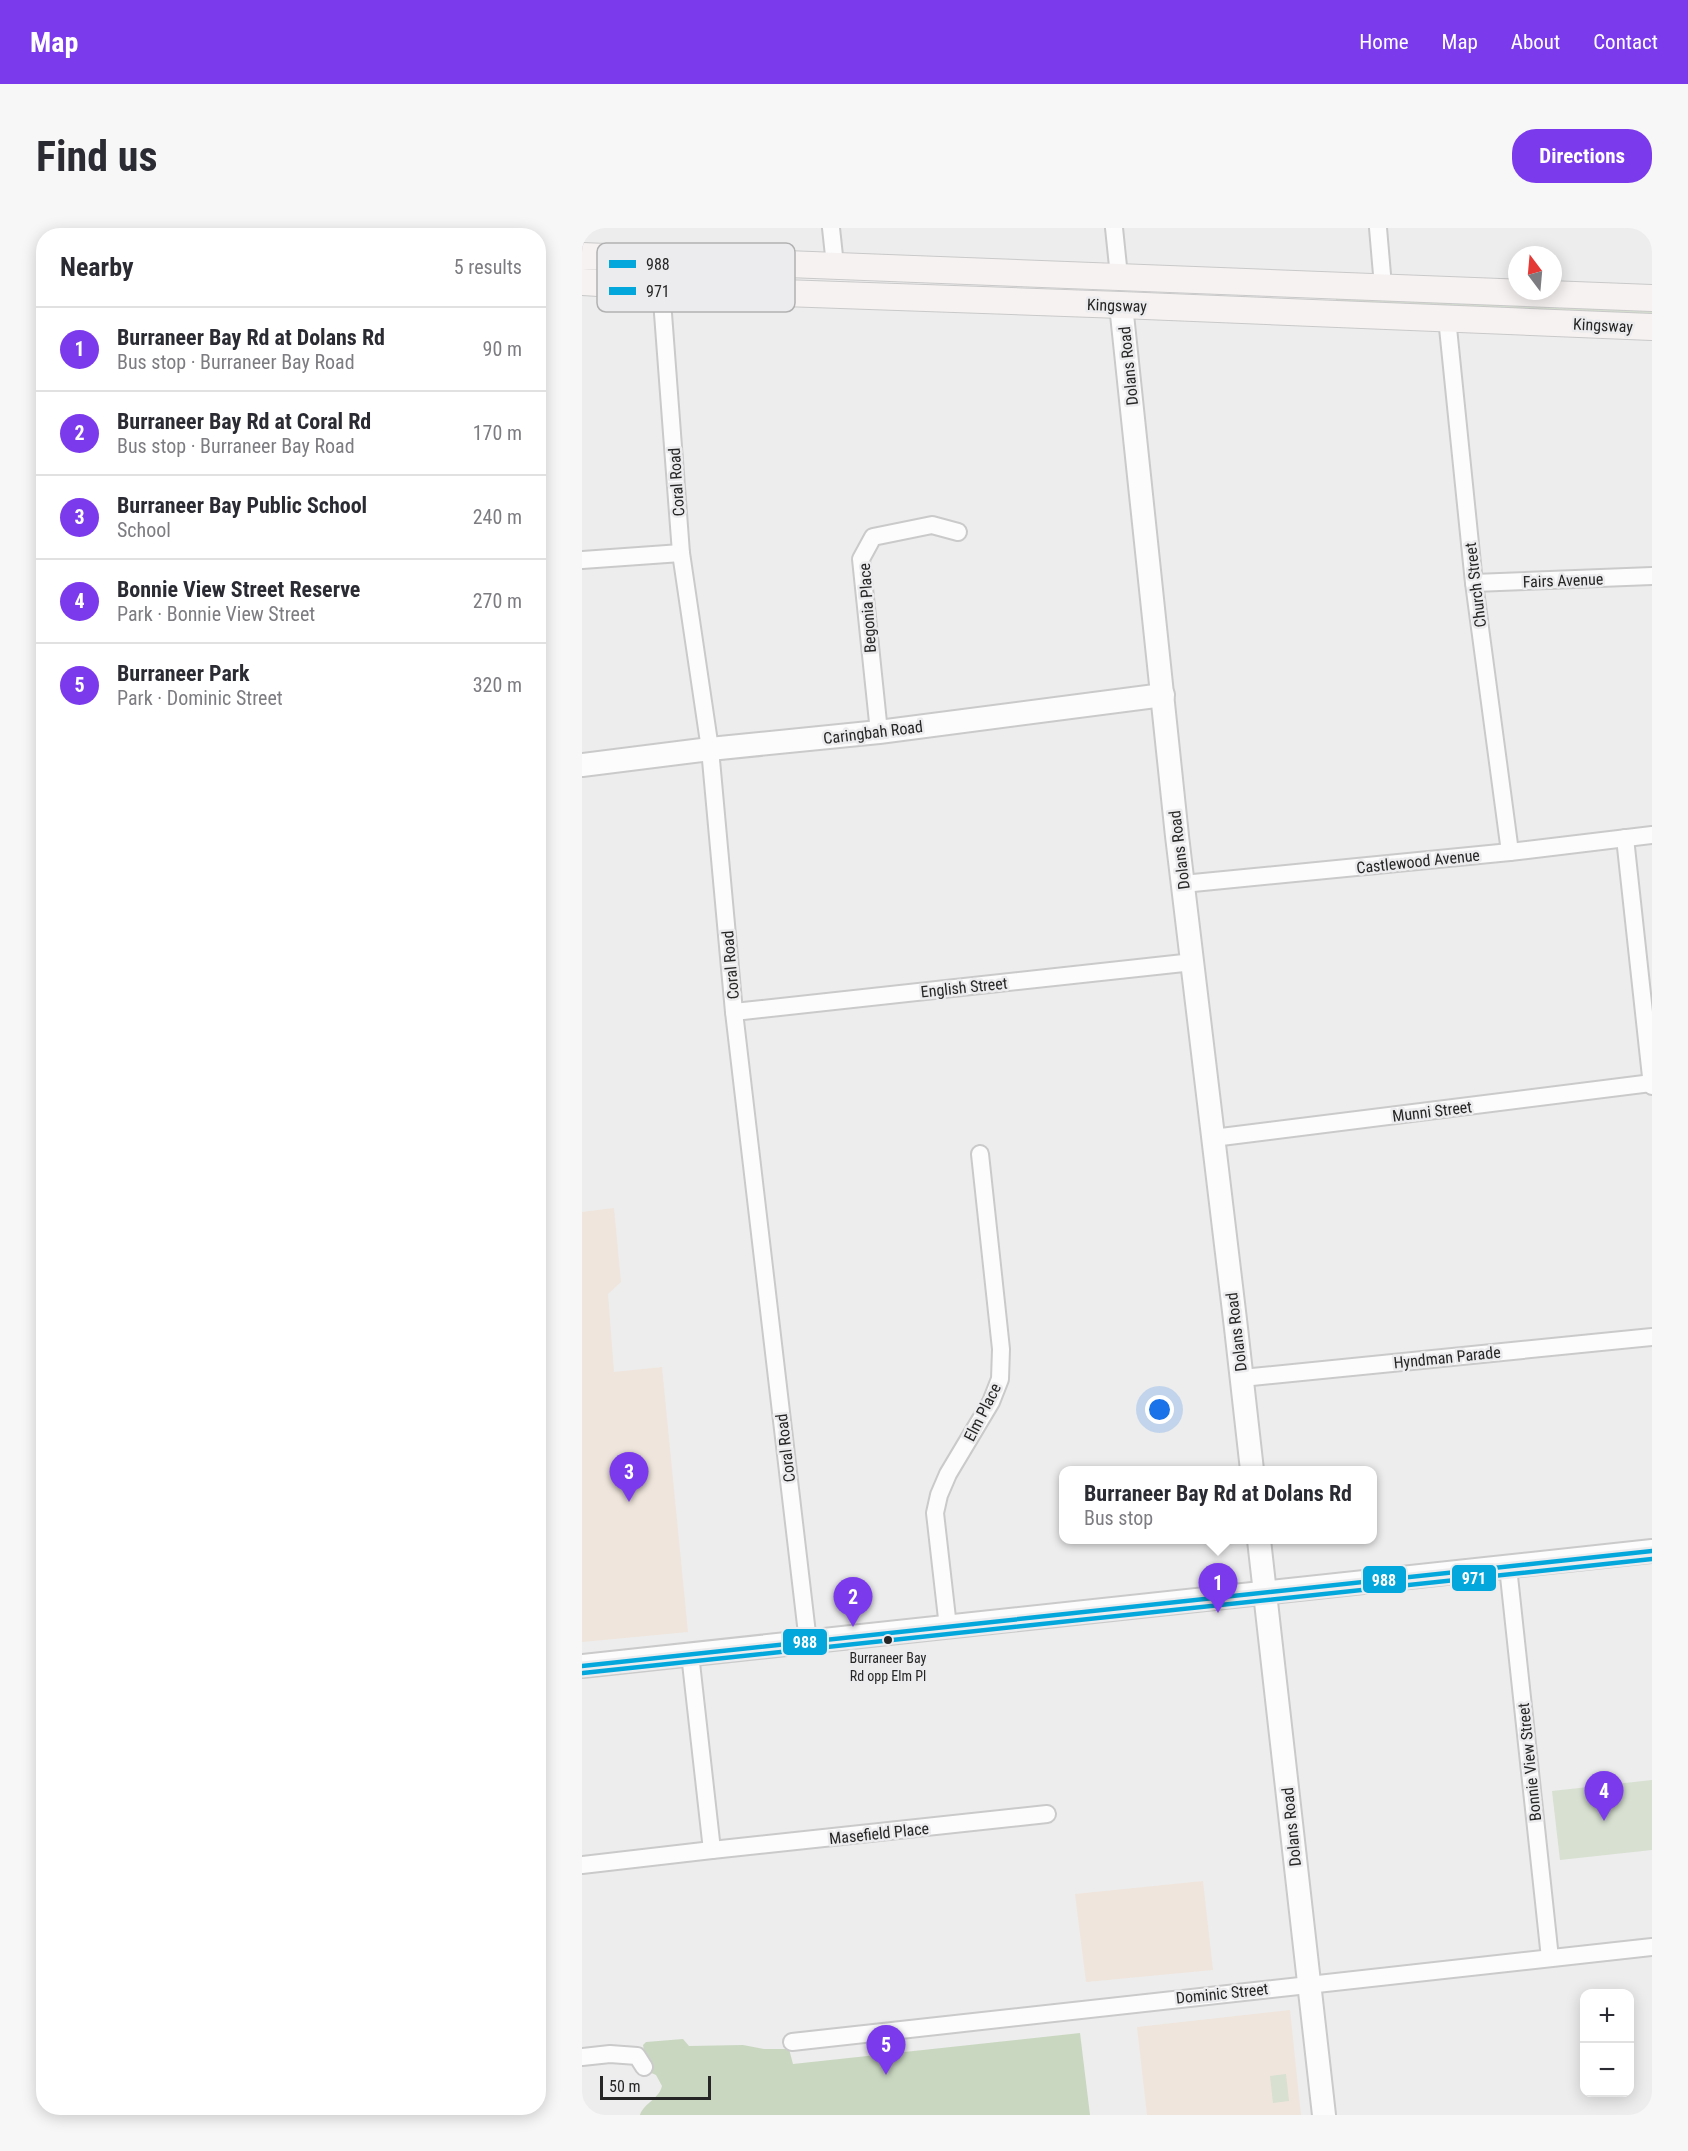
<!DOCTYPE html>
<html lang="en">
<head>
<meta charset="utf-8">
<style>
  :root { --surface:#fff; --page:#f7f7f7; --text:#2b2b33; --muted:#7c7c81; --line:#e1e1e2; --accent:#7c3aed }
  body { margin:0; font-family:"Roboto Condensed",sans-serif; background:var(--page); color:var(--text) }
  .controls { position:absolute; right:18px; bottom:18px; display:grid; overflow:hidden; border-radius:12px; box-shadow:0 3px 15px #0003 }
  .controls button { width:54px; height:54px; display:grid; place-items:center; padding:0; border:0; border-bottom:2px solid var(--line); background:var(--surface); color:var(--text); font:30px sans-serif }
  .compass { position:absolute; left:926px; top:18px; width:54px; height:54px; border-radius:50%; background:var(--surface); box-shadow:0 3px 15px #0003; rotate:344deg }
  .scale { position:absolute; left:18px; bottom:15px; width:111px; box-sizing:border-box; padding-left:6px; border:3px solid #262626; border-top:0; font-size:16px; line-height:21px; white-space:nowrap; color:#262626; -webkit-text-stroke:4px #ececee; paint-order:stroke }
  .you { position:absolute; left:578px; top:1182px; width:21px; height:21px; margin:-15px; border:4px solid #fff; border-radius:50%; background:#1a73e8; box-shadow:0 0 0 9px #1a73e833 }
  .badge { display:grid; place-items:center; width:39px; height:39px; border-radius:50%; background:var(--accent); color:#fff; font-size:20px; font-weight:700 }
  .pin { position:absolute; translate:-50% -50px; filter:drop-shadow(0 2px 3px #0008) }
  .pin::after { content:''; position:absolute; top:32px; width:21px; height:18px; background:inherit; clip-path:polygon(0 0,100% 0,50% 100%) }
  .popup { position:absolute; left:477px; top:1238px; width:318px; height:78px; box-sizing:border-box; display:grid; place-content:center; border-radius:12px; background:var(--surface); filter:drop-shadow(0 2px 4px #0005); font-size:20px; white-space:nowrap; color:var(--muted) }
  .popup b { font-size:22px; color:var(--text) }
  .popup::after { content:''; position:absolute; left:50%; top:100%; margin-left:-12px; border:12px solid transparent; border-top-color:var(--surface) }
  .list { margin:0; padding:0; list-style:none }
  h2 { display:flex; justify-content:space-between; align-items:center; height:78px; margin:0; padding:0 24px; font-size:26px }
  h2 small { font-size:20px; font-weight:400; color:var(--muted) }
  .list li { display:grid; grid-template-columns:39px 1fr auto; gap:18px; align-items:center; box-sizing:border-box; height:84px; padding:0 24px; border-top:2px solid var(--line) }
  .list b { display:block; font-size:22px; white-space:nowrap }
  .list p { margin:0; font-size:20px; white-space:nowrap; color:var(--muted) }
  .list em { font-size:20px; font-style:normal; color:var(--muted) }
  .map { position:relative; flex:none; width:1070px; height:1887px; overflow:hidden; border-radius:24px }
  header { display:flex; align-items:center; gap:36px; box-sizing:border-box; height:84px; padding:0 30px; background:var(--accent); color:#fff }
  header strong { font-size:28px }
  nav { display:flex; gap:33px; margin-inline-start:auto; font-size:21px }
  .intro { display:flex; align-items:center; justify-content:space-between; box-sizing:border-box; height:144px; padding:0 36px }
  h1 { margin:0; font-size:42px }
  .button { padding:15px 27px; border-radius:24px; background:var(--accent); color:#fff; font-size:21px; font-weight:700 }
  main { display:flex; gap:36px; padding:0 36px }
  aside { flex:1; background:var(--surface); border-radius:24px; box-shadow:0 3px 15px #0003 }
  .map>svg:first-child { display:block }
</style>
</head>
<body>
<header>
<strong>Map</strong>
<nav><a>Home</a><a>Map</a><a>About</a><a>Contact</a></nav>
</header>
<div class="intro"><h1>Find us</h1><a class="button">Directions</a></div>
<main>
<aside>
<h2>Nearby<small>5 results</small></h2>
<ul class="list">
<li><span class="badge">1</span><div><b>Burraneer Bay Rd at Dolans Rd</b><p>Bus stop · Burraneer Bay Road</p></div><em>90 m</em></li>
<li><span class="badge">2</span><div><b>Burraneer Bay Rd at Coral Rd</b><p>Bus stop · Burraneer Bay Road</p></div><em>170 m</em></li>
<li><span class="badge">3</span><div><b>Burraneer Bay Public School</b><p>School</p></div><em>240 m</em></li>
<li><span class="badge">4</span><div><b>Bonnie View Street Reserve</b><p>Park · Bonnie View Street</p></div><em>270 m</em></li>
<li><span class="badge">5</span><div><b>Burraneer Park</b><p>Park · Dominic Street</p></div><em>320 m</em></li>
</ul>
</aside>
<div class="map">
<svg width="1070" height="1887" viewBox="0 0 1070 1887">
  <rect width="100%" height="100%" fill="#ededed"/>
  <g fill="#efe5dc">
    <path d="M32 980 39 1054 26 1066 32 1144 80 1139 106 1404 0 1414V984Z"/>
    <path d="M621 1653 631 1742 504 1754 493 1666Z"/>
    <path d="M708 1782 719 1887H565L555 1799Z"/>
  </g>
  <g fill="#d7e0d1">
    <path d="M754 67 1070 79V86L754 75Z"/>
    <path d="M1070 1552V1622L978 1632 970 1563Z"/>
    <path d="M704 1846 707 1873 691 1875 688 1848Z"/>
  </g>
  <path fill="#c9d7c0" d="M498 1805 508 1887H58C62 1875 77 1871 80 1858L74 1847 65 1843 61 1817 64 1814 101 1811 107 1818 161 1817 182 1821H207L211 1836Z"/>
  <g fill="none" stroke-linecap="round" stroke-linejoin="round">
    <defs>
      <g id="street">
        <path d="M249 0 253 37"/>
        <path d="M532 0 537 48"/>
        <path d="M796 0 801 58"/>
        <path d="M79 59 99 325 128 521 152 784 226 1414"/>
        <path d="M865 90 892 355 928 624"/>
        <path d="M0 332 99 325"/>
        <path d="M892 355 1070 348"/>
        <path d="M297 504 279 331 291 309 350 297 376 304"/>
        <path d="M1043 610 1070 858"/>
        <path d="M601 656 928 624 1070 607"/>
        <path d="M152 784 611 734"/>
        <path d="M631 910 1070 855"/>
        <path d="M660 1150 1070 1109"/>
        <path d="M926 1339 968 1730"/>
        <path d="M366 1399 353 1285 357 1267 366 1246 409 1174 418 1151 419 1121 398 926"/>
        <path d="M108 1426 130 1622 465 1586"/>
        <path d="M0 1637 130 1622"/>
        <path d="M210 1814 1070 1719"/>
        <path d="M0 1829 28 1826 55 1828 62 1839"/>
      </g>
      <g id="secondary">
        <path d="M539 77 595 608 654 1100 670 1242"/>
        <path d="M0 537 128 521 297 504 581 467"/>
        <path d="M677 1312 742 1887"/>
        <path d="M0 1438 1070 1323"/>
      </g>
      <g id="primary">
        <path d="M0 28 1070 70"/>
        <path d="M0 54 145 63 539 77 1070 99"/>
      </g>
    </defs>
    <use href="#street" stroke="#cacaca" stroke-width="20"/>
    <use href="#secondary" stroke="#cacaca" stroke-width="26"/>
    <use href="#primary" stroke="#c9c9c9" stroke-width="28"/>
    <use href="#street" stroke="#fcfcfc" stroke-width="16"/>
    <use href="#secondary" stroke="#fcfcfc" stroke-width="22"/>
    <use href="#primary" stroke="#f6f2f1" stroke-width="26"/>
    <defs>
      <path id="bus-1" d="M0 1438 1070 1323"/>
      <path id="bus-2" d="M1 1445 1070 1331"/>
    </defs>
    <use href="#bus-1" stroke="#ececee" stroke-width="9"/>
    <use href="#bus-2" stroke="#ececee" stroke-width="9"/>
    <use href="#bus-1" stroke="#04a7db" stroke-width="4.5"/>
    <use href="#bus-2" stroke="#04a7db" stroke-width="4.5"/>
  </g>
  <circle fill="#262626" stroke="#ececee" stroke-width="2" cx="306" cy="1412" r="5"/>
  <g text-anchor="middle" stroke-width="5" stroke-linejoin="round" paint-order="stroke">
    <g font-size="14" fill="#262626" stroke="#ececee">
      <text x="306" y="1435">Burraneer Bay<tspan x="306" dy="18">Rd opp Elm Pl</tspan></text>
    </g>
    <g font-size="16" fill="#262626" stroke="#ececee">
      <text transform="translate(535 77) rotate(2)" y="6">Kingsway</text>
      <text transform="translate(1021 97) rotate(3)" y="6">Kingsway</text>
      <text transform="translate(546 138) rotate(-96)" y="6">Dolans Road</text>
      <text transform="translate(94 254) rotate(-94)" y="6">Coral Road</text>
      <text transform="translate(981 352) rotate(-2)" y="6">Fairs Avenue</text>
      <text transform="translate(893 357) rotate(-97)" y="6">Church Street</text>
      <text transform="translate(285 380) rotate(-94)" y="6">Begonia Place</text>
      <text transform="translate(291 504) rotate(-7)" y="6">Caringbah Road</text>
      <text transform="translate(597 622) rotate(-97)" y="6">Dolans Road</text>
      <text transform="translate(836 633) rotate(-6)" y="6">Castlewood Avenue</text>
      <text transform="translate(148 737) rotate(-95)" y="6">Coral Road</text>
      <text transform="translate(382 759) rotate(-6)" y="6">English Street</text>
      <text transform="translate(850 883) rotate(-7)" y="6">Munni Street</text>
      <text transform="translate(654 1104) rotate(-97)" y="6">Dolans Road</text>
      <text transform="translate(865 1129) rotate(-6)" y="6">Hyndman Parade</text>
      <text transform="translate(400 1184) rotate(-63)" y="6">Elm Place</text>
      <text transform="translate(203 1220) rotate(-97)" y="6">Coral Road</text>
      <text transform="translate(947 1534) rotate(-96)" y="6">Bonnie View Street</text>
      <text transform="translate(709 1599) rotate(-96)" y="6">Dolans Road</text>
      <text transform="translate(297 1605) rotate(-6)" y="6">Masefield Place</text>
      <text transform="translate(640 1765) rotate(-6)" y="6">Dominic Street</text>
    </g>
  </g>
  <rect x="15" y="15" width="198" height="69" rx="9" fill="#ececee" stroke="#b1b1b2" stroke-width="1.5"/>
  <rect x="27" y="32" width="27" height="8" fill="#04a7db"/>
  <rect x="27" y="59" width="27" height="8" fill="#04a7db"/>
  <g font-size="16" fill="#262626">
    <text x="64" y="42">988</text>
    <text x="64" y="69">971</text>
  </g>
  <g stroke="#ececee" stroke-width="2">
    <rect x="869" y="1336" width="46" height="28" rx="6" fill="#04a7db"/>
    <rect x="780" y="1337" width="45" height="29" rx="6" fill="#04a7db"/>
    <rect x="200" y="1400" width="46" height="28" rx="6" fill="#04a7db"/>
  </g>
  <g font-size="16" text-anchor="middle" font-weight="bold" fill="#fff">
    <text x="892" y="1356">971</text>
    <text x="802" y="1358">988</text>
    <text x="223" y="1420">988</text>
  </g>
</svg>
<div class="controls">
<button>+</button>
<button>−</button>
</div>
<svg class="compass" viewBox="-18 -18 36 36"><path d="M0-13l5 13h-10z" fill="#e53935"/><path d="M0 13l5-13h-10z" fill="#7c7c81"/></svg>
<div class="scale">50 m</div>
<div class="you"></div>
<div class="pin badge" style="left:636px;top:1385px">1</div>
<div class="popup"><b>Burraneer Bay Rd at Dolans Rd</b>Bus stop</div>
<div class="pin badge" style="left:271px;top:1399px">2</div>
<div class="pin badge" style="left:47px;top:1274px">3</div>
<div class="pin badge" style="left:1022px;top:1593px">4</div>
<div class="pin badge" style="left:304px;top:1847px">5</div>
</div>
</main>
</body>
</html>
